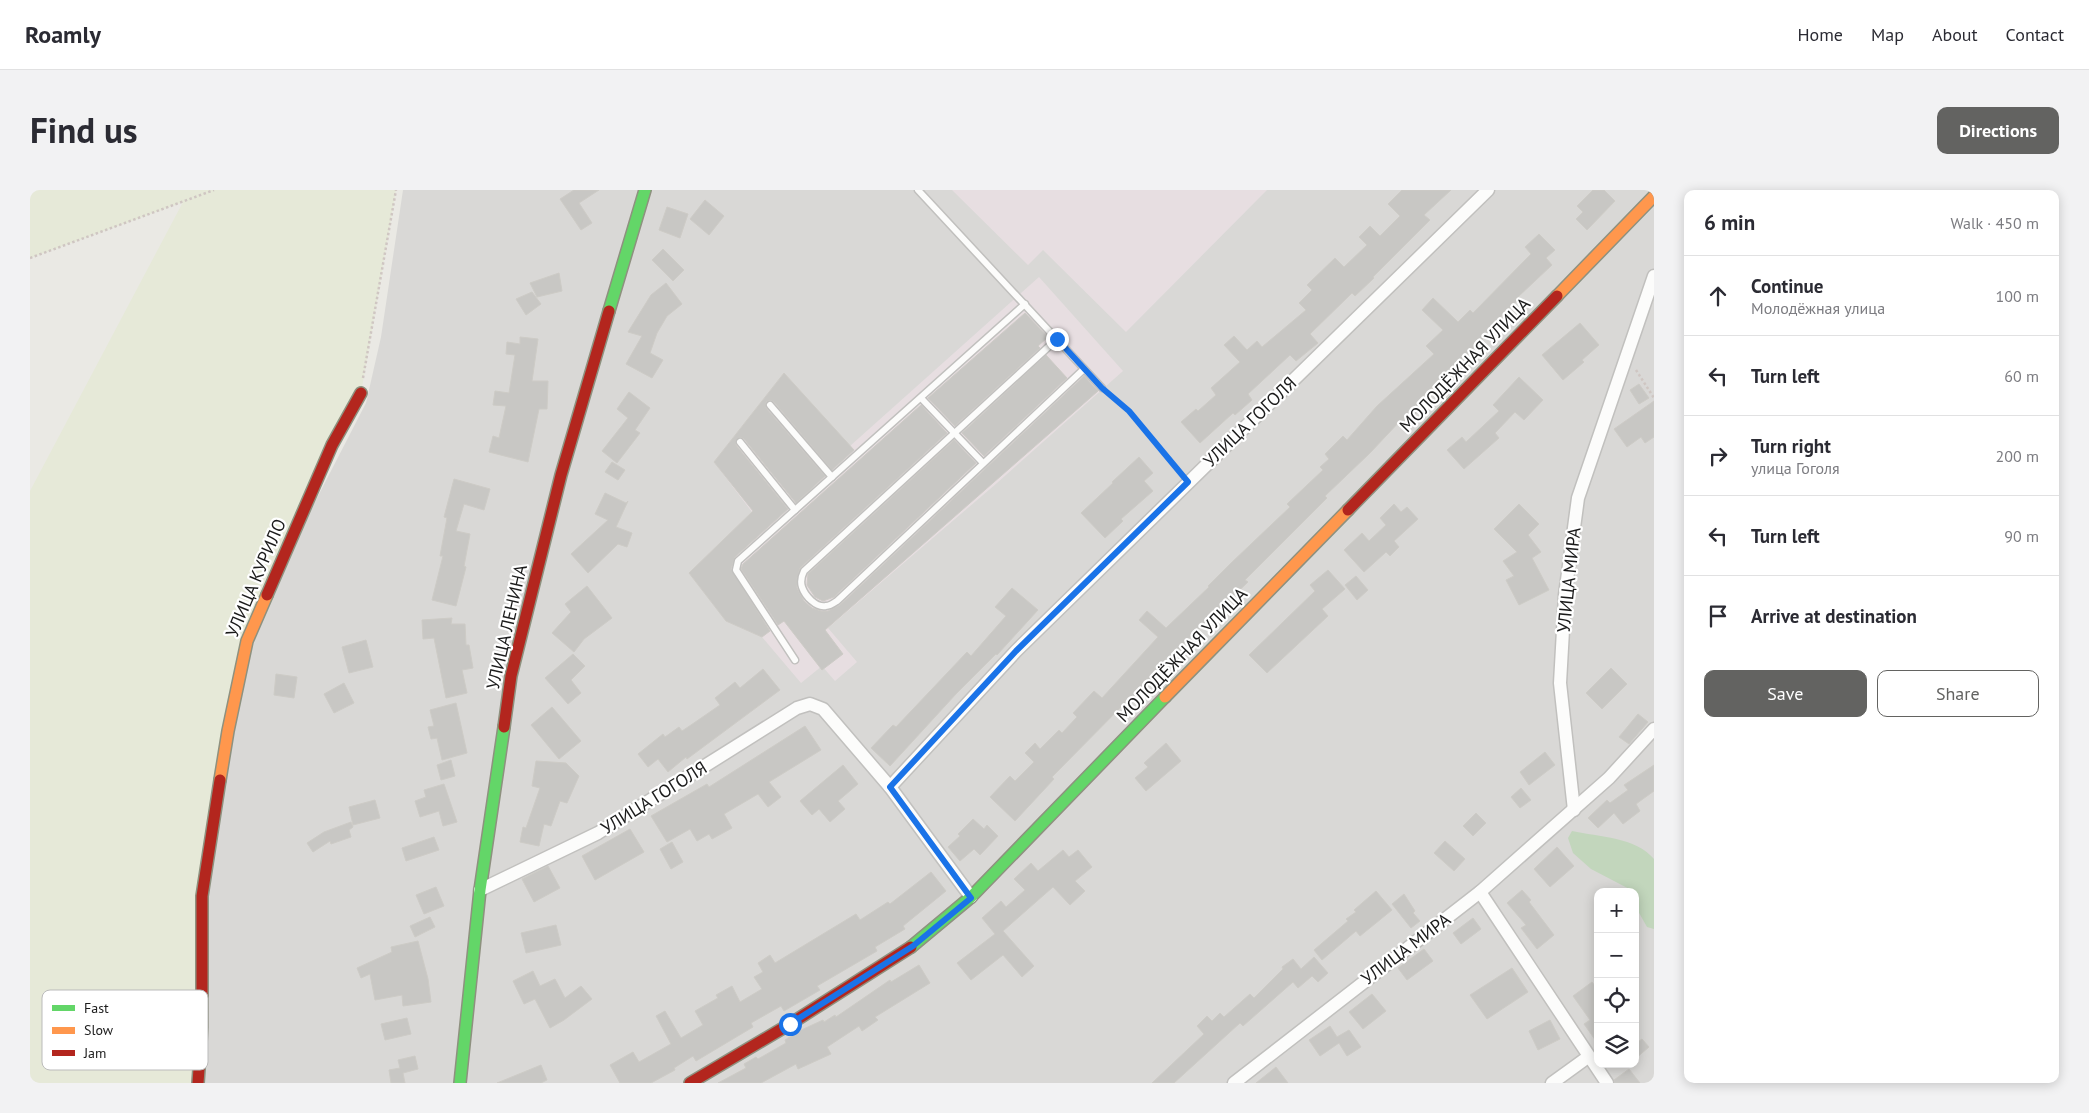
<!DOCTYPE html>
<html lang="en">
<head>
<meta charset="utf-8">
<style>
  :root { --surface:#fff; --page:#f2f2f3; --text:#2b2b33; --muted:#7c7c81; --line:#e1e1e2; --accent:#636361 }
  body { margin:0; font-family:"PT Sans",sans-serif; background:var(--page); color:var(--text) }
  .controls { position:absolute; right:15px; bottom:15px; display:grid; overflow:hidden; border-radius:10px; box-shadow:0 2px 12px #0003 }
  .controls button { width:45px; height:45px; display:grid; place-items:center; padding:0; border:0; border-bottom:1px solid var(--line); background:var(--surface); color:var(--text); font:25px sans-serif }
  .stop { position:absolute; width:15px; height:15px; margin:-11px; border:4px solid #1a73e8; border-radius:50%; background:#fff }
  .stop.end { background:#1a73e8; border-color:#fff; box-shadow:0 1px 5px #0008 }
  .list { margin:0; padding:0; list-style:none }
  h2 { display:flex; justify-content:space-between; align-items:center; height:65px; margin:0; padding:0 20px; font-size:21px }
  h2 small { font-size:16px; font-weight:400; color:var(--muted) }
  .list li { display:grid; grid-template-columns:32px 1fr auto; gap:15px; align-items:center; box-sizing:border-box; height:80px; padding:0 20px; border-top:1px solid var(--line) }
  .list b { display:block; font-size:19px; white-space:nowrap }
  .list p { margin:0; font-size:16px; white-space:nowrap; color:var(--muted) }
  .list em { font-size:16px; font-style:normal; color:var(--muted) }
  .actions { display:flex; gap:10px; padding:15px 20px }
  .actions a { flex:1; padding:11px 0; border:1px solid var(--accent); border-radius:10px; text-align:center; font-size:18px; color:var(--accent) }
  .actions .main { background:var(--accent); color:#fff }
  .icon { flex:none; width:28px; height:28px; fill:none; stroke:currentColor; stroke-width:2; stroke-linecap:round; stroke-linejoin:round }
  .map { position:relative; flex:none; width:1624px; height:893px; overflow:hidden; border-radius:10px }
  header { display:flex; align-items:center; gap:30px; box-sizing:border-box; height:70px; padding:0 25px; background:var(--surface); border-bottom:1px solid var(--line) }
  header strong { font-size:24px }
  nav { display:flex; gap:28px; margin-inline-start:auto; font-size:18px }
  .intro { display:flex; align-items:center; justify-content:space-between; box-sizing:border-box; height:120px; padding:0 30px }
  h1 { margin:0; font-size:35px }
  .button { padding:12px 22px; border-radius:10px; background:var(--accent); color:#fff; font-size:18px; font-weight:700 }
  main { display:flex; gap:30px; padding:0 30px }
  aside { flex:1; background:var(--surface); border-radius:10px; box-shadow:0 2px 12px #0003 }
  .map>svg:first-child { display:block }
</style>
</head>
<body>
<header>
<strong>Roamly</strong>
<nav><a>Home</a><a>Map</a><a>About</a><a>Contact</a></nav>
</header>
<div class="intro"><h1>Find us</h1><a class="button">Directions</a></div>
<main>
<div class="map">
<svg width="1624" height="893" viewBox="0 0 1624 893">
  <rect width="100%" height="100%" fill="#eae9e4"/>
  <path fill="#d9d8d6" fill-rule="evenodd" d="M373 0H1624V893H171L172 720 215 465 270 341 336 213 351 147ZM1568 702H1605V874H1568Z"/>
  <g fill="#e7dee1">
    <path d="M922 0H1237L1096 142 1013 60 998 75Z"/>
    <path d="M1009 87 1093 181 967 293 798 438 827 472 805 491 792 476 771 493 732 447 696 431 659 383 722 322 684 272 754 183 820 256Z"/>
  </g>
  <path fill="#e6e9d8" d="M0 0H366L331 203 217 451 172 706 168 893H0V301L153 12 0 68Z"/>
  <path fill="#c2d6bc" d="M1542 641C1569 647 1606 647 1624 669V739L1617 737 1608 721 1607 703 1561 679 1543 663 1538 648Z"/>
  <g fill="#c8c7c4" stroke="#cdcbc6">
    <path d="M544 0H569L549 13 562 33 551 40 530 9Z"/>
    <path d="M1372 0H1421L1394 25 1400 30 1343 87 1344 88 1325 106 1322 103 1280 144 1288 153 1266 171 1260 165 1218 204 1222 210 1205 225 1203 223 1170 253 1151 232 1166 219 1168 221 1186 205 1181 198 1210 172 1194 155 1204 146 1217 160 1227 151 1232 157 1276 120 1269 113 1282 100 1277 95 1305 68 1314 77 1337 55 1329 47 1340 36 1350 46 1370 26 1358 14Z"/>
    <path d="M1563 0H1574L1585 11 1557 40 1546 29 1553 22 1547 16Z"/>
    <path d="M675 10 694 26 679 45 660 29Z"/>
    <path d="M637 17 658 24 650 48 629 40Z"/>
    <path d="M1509 44 1525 60 1516 68 1522 75 1488 107 1490 108 1459 138 1461 140 1438 165 1436 164 1391 208 1396 214 1375 234 1371 230 1340 263 1295 306 1297 308 1215 390 1218 392 1152 455 1153 456 1099 513 1097 511 1022 587 1024 589 985 631 960 607 980 586 985 591 1004 572 995 563 1005 553 1010 559 1029 540 1032 543 1047 527 1043 523 1064 501 1072 508 1128 447 1109 430 1117 421 1136 438 1179 397 1178 396 1200 374 1260 317 1257 314 1293 280 1290 277 1299 269 1295 264 1313 246 1317 250 1347 216 1404 164 1396 156 1413 140 1392 120 1403 108 1428 132 1440 120 1443 123 1501 64 1495 57Z"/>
    <path d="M633 59 654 80 643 91 622 70Z"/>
    <path d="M529 83 532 101 507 107 500 93Z"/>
    <path d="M636 93 652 114 637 126 627 143 620 163 633 170 622 188 596 174 612 146 598 142 621 105Z"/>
    <path d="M502 102 511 114 496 125 486 109Z"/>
    <path d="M995 123 1018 147 1008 156 1010 158 925 236 898 208Z"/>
    <path d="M1550 133 1569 155 1552 170 1554 172 1533 190 1512 165Z"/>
    <path d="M490 147 508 149 502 191H518L517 219H509L498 272 459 262 463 246 469 248 476 216 463 215 465 201 479 203 485 165 476 164 477 152 490 154Z"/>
    <path d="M1016 165 1037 188 954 266 932 243Z"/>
    <path d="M754 183 824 260 802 280 744 212 740 210 736 212V218L795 286 766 313 714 249 710 247 706 250V255L758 319 705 367 701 379 740 441 732 447 696 431 659 383 723 321 684 272Z"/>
    <path d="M1054 186 1068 201 795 440 813 464 792 480 754 431 748 435 711 379 713 374 891 215 917 243 770 378 767 388V398L774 411 782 418 791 421H798L810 415Z"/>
    <path d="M1489 187 1513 210 1494 230 1485 222 1465 243 1469 248 1434 279 1417 260 1432 247 1436 252 1469 221 1463 215Z"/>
    <path d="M1609 194 1619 208 1609 214 1600 200Z"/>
    <path d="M599 202 620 218 605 240 610 243 587 273 572 261 598 228 587 219Z"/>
    <path d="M1624 211V247L1615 253 1611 247 1597 257 1584 239Z"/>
    <path d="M924 250 946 273 804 407 793 411 785 407 777 395 778 384Z"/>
    <path d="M1109 267 1123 283 1114 291 1123 301 1091 329 1093 331 1075 348 1051 323 1083 293 1082 292Z"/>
    <path d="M582 272 595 280 588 290 575 282Z"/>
    <path d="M424 289 460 299 454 320 434 314 426 341 440 344 434 376 436 377 426 416 402 410 413 366H410L417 328 414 327Z"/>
    <path d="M575 303 596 313 598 311 586 337 602 343 597 357 588 354 558 383 541 364 578 330 565 324Z"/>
    <path d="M1364 314 1371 322 1377 317 1388 329 1364 351 1369 357 1360 366 1356 362 1334 382 1314 360 1332 343 1339 351 1356 335 1350 328Z"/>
    <path d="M1489 314 1509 334 1498 345 1511 362 1502 368 1519 400 1489 415 1476 390 1484 386 1473 371 1487 362 1464 339Z"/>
    <path d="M1298 380 1315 399 1292 419 1298 426 1237 483 1219 465 1285 401 1280 395Z"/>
    <path d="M1326 386 1338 400 1327 410 1315 395Z"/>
    <path d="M557 396 582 428 554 449 544 462 522 443 541 422 535 414Z"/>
    <path d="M982 398 1008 420 967 465 966 464 926 504 860 576 841 558 863 535 866 537 937 462 941 466 976 426 965 417Z"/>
    <path d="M422 428 421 434H435L436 455H439L443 478 432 480 437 503 416 508 404 448 393 449 392 430Z"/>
    <path d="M336 450 343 477 319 483 312 457Z"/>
    <path d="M543 464 555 476 541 490 551 503 538 514 515 488Z"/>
    <path d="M1581 478 1597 494 1572 519 1556 503Z"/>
    <path d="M733 479 750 500 657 569 656 567 638 582 628 569 618 577 608 564 633 544 635 547 649 537 652 541 661 535 690 515 685 508 705 492 710 498Z"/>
    <path d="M246 484 267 487 264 508 244 505Z"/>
    <path d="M314 493 324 513 304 523 294 504Z"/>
    <path d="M426 513 437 563 412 570 407 548 401 549 398 537 404 536 400 520Z"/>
    <path d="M522 517 551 551 529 569 501 535Z"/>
    <path d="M1608 524 1618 532 1599 554 1589 547Z"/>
    <path d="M775 536 791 560 739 592 751 607 738 617 728 604 694 624 702 638 682 649 679 644 667 651 660 639 637 652 621 626 677 594 679 597Z"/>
    <path d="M1136 553 1151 571 1116 601 1105 588 1118 577 1114 573Z"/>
    <path d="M1515 562 1525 575 1499 595 1490 582Z"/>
    <path d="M421 570 425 586 411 590 407 575Z"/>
    <path d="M506 571 536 573 549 586 537 613 530 611 521 636 514 634 509 656 490 652 493 637 496 638 510 598 502 596Z"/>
    <path d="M813 575 828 594 808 611 815 619 800 632 789 619 782 625 770 611Z"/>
    <path d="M1624 575V601L1606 614 1610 621 1593 634 1584 623 1568 638 1558 628 1577 610 1580 613 1598 600 1594 595Z"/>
    <path d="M414 594 427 632 413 636 409 621 390 627 385 611 396 607 394 600Z"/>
    <path d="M1491 598 1501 610 1490 618 1481 607Z"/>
    <path d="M345 610 350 628 323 635 319 617Z"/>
    <path d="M1446 623 1456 633 1443 646 1433 636Z"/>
    <path d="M943 629 954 639 957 635 968 646 950 665 944 659 930 671 918 657 930 646 928 644Z"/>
    <path d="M321 632 323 637 319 640 321 647 301 654 300 651 283 662 277 653 294 642Z"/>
    <path d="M600 639 614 662 565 690 552 666Z"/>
    <path d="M404 647 409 660 376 671 372 658Z"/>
    <path d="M1415 651 1435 669 1424 681 1404 663Z"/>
    <path d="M642 652 653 672 641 679 630 659Z"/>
    <path d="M1527 657 1544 676 1520 697 1504 679Z"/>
    <path d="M1033 660 1039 667 1048 660 1062 677 1045 691 1055 701 1040 715 1023 697 973 741 1004 776 992 787 973 765 941 790 927 773 965 744 952 728 971 711 976 717 995 700 984 689 1001 673 1008 681Z"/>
    <path d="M518 676 530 698 504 712 492 689Z"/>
    <path d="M901 682 916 701 873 736 875 739 845 757 847 761 787 796 790 800 754 821 751 816 721 833 723 837 666 871 663 866 644 878 645 880 621 893H590L580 875 603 862 609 872 641 854 626 826 635 821 651 848 673 835 665 821 688 808 686 805 702 796 710 812 732 799 724 787 733 782 728 773 740 765 745 773 826 724 830 730 858 712 860 714Z"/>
    <path d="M406 697 414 716 394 724 386 705Z"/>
    <path d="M1492 700 1501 710 1499 712 1524 745 1507 759 1491 738 1496 735 1477 713Z"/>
    <path d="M1346 701 1362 720 1330 746 1326 741 1292 770 1284 760 1318 731 1316 729 1326 722 1324 720Z"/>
    <path d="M1374 704 1385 721 1383 723 1390 731 1381 738 1362 714Z"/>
    <path d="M400 727 405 737 385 747 380 736Z"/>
    <path d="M1443 728 1451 739 1431 754 1423 743Z"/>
    <path d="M526 735 531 755 496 763 491 743Z"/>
    <path d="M388 751 398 789 401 812 373 816 372 805 345 810 340 784 331 788 327 778 362 762 361 757Z"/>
    <path d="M1394 759 1403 771 1377 790 1368 778Z"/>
    <path d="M1284 767 1298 783 1288 792 1282 786 1268 798 1263 792 1213 836 1210 833 1144 893H1122L1174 844 1167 836 1177 826 1182 831 1190 823 1194 827 1220 804 1224 808 1253 779 1252 777 1263 769 1271 779Z"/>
    <path d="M889 775 900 793 845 827 848 830 832 841 829 836 797 857 801 864 768 879 766 874 731 893H688L716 878 714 874 726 867 728 869 756 853 755 850 767 842 793 830 794 832 805 825 806 827 860 790 861 792Z"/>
    <path d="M1482 778 1498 802 1457 829 1440 805Z"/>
    <path d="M503 781 510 796 525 789 535 808 551 796 562 809 534 830 520 838 505 809 494 814 483 791Z"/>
    <path d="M1562 792 1568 800V854L1554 834 1560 830 1543 806Z"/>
    <path d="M1342 804 1356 821 1333 839 1319 822Z"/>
    <path d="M377 828 381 844 355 850 351 834Z"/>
    <path d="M1520 830 1530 849 1508 860 1499 841Z"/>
    <path d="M1300 836 1307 847 1319 840 1331 857 1317 866 1309 853 1290 866 1279 850Z"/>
    <path d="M1612 849 1619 857 1605 869V854Z"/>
    <path d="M385 866 388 879 373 883 375 893H361L359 880 370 878 368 870Z"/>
    <path d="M511 875 517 890 511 893H467Z"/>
    <path d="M1246 877 1258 893H1226Z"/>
    <path d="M1599 879 1610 893H1585L1584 890Z"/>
  </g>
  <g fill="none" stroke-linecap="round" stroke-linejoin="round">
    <defs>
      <g id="lane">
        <path d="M888 0 1072 198"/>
        <path d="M1027 149 774 381C772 385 770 391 772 397 775 406 786 418 796 416 800 416 804 413 807 411L1054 179"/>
        <path d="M891 208 953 273"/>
        <path d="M740 215 802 287"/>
        <path d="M710 252 765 320"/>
        <path d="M765 470 706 380 708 371 995 114"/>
      </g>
      <g id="street">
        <path d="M860 597 986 461 1458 0"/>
        <path d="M1544 620 1530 493 1535 405 1548 308 1624 86"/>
        <path d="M450 700 568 643 767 518 780 514 793 519 860 597 941 707"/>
        <path d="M1450 702 1577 893"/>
        <path d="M1204 893 1450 702 1579 588 1624 539"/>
        <path d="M1522 893 1558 867"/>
      </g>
      <g id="fast">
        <path d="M579 121 615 0"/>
        <path d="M881 757 941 707 1135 507"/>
        <path d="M430 893 450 700 474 537"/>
      </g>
      <g id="slow">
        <path d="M1527 106 1624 6"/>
        <path d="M1135 507 1318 320"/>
        <path d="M190 590 198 541 217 451 237 405"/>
      </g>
      <g id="jam">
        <path d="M1318 320 1527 106"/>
        <path d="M237 405 302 255 331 203"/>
        <path d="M474 537 481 486 531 285 579 121"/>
        <path d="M168 893 172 837V706L190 590"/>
        <path d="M660 893 760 834 881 757"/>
      </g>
    </defs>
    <use href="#lane" stroke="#c1c0be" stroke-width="9"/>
    <use href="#street" stroke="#c1c0be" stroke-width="15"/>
    <use href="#fast" stroke="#8e917f" stroke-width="14"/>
    <use href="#slow" stroke="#8e917f" stroke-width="14"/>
    <use href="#jam" stroke="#8e917f" stroke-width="14"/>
    <g stroke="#cfc6c2" stroke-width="2.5" stroke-dasharray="2.5 2.5" stroke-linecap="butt">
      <path d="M0 68 184 0"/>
      <path d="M1606 180 1624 208"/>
      <path d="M333 188 366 0"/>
      <path d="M1079 204 1099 221 1150 283"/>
    </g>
    <use href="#lane" stroke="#fcfcfb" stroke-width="6"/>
    <use href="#street" stroke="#fcfcfb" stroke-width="12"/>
    <use href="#fast" stroke="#63d668" stroke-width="11"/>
    <use href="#slow" stroke="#ff974d" stroke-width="11"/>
    <use href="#jam" stroke="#b3261e" stroke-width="11"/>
  </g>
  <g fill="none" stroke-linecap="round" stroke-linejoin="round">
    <path stroke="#1a73e8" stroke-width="6" d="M760 834 883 756 941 708 860 597 986 461 1158 292 1099 221 1072 198 1027 149"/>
  </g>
  <g text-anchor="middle" stroke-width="4.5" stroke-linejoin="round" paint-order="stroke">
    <g font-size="18" fill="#1b1b1b" stroke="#fff">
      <text transform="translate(1435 175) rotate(-46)" y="6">МОЛОДЁЖНАЯ УЛИЦА</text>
      <text transform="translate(1220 232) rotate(-44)" y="6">УЛИЦА ГОГОЛЯ</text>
      <text transform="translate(226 388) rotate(-67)" y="6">УЛИЦА КУРИЛО</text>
      <text transform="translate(1539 390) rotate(-84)" y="6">УЛИЦА МИРА</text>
      <text transform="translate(477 437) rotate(-77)" y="6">УЛИЦА ЛЕНИНА</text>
      <text transform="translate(1152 465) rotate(-46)" y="6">МОЛОДЁЖНАЯ УЛИЦА</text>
      <text transform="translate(624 608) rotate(-32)" y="6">УЛИЦА ГОГОЛЯ</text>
      <text transform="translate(1376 759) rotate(-37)" y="6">УЛИЦА МИРА</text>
    </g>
  </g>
  <rect x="12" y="800" width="166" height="80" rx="8" fill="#fff" stroke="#bbb" stroke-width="1"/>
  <rect x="22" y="815" width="23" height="6" fill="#63d668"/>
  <rect x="22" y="837" width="23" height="7" fill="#ff974d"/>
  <rect x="22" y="860" width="23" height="6" fill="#b3261e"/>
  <g font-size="14" fill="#1b1b1b">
    <text x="54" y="823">Fast</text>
    <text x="54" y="845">Slow</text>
    <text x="54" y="868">Jam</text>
  </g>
</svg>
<div class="controls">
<button>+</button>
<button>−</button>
<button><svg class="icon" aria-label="locate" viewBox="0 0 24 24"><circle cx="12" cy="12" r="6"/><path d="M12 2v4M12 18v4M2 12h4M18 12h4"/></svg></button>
<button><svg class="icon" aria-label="layers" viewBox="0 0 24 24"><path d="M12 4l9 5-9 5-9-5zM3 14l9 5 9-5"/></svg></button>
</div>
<div class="stop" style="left:760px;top:834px"></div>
<div class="stop end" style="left:1027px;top:149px"></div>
</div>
<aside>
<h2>6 min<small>Walk · 450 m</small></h2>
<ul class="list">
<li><svg class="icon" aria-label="ahead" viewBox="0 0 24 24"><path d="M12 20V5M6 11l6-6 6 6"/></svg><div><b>Continue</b><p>Молодёжная улица</p></div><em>100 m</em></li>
<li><svg class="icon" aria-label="left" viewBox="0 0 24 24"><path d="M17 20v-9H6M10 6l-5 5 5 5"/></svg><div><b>Turn left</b></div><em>60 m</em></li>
<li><svg class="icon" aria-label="right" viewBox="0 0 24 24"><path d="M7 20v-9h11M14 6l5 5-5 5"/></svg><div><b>Turn right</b><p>улица Гоголя</p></div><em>200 m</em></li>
<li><svg class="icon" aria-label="left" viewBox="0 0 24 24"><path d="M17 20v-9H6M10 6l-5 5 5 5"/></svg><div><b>Turn left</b></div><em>90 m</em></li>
<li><svg class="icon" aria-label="arrive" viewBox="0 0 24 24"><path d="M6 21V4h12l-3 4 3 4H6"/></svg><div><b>Arrive at destination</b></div></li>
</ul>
<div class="actions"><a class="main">Save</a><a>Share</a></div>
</aside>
</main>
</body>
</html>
